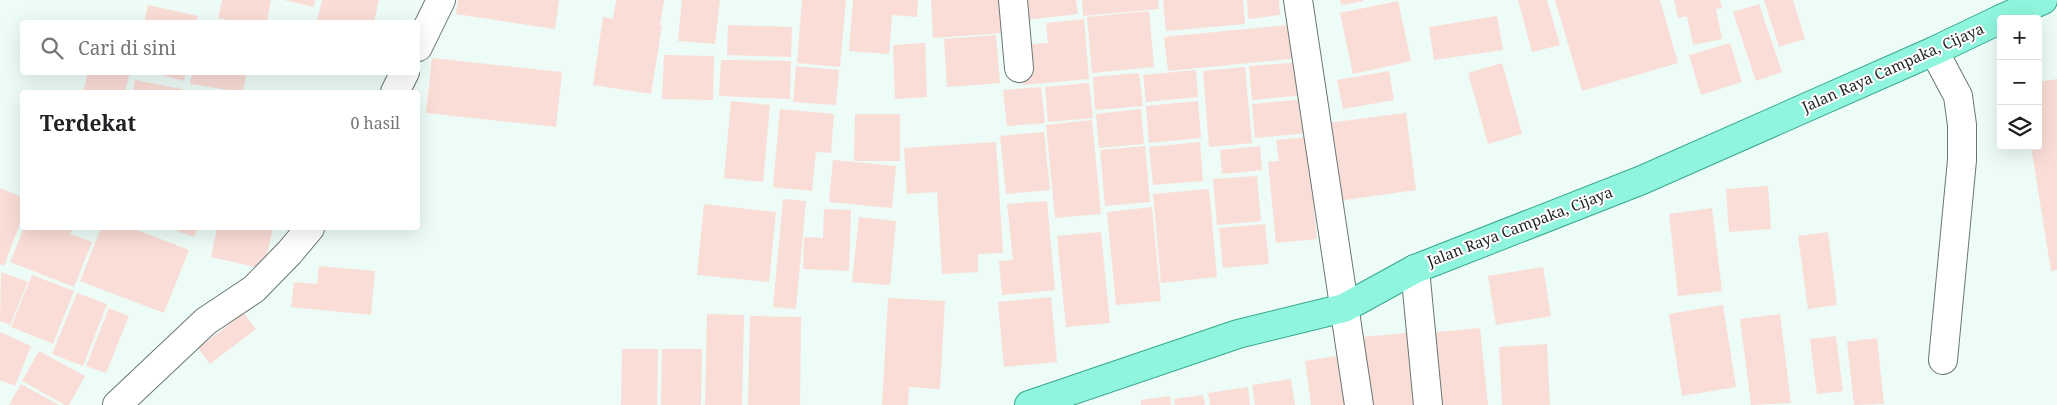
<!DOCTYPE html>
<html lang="id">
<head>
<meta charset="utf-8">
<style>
  :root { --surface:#fff; --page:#f6f6f6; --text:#202124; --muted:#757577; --line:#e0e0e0 }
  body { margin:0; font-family:"Noto Serif",serif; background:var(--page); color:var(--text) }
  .controls { position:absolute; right:15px; top:15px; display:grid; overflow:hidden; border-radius:5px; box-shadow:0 5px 20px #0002 }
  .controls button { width:45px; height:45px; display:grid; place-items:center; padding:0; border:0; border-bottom:1px solid var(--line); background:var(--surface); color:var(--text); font:25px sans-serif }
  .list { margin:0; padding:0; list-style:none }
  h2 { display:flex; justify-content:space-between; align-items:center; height:65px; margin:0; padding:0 20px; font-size:21px }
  h2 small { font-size:16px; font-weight:400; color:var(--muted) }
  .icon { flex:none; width:28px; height:28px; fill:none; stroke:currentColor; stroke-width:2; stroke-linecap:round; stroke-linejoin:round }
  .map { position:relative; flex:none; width:2057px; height:405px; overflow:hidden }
  .search { position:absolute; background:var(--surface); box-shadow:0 5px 20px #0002; left:20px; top:20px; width:400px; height:55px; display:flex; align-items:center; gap:12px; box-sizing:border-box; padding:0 18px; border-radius:5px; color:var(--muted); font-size:19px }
  .panel { position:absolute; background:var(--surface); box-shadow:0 5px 20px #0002; left:20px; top:90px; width:400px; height:140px; border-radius:5px }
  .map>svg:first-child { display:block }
</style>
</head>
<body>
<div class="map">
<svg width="2057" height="405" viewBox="0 0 2057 405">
  <rect width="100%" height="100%" fill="#edfcf7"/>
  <g fill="#faddd6">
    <path d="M222 0H271L267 22H238L218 18Z"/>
    <path d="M284 0H315L314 7Z"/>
    <path d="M322 0H379L374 22H317Z"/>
    <path d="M458 0H559L555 29 456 14Z"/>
    <path d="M616 0H664L660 25 662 26 651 94 593 85 603 17 613 19Z"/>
    <path d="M682 0H720L715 44 678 41Z"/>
    <path d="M802 0H846L840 67 797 63Z"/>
    <path d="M853 0H918L917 17 892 15 889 54 849 51Z"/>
    <path d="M931 0H1002L1004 33 933 38Z"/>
    <path d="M1023 0H1076L1078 14 1025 20Z"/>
    <path d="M1082 0H1158L1159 9 1083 16Z"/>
    <path d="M1163 0H1243L1245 24 1166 31Z"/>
    <path d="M1247 0H1279L1280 15 1248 19Z"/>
    <path d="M1340 0H1363L1364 1 1341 5Z"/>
    <path d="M1518 0H1547L1560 45 1532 52Z"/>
    <path d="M1555 0H1660L1678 63 1582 91Z"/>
    <path d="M1674 0H1720L1722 8 1716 9 1722 39 1693 45 1687 16 1678 18Z"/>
    <path d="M1764 0H1793L1805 39 1779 47Z"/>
    <path d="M1398 1 1411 61 1353 74 1340 13Z"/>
    <path d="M1759 4 1782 72 1756 81 1733 12Z"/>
    <path d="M148 5 198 16 196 22H144Z"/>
    <path d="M1149 11 1154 67 1092 73 1087 17Z"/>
    <path d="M1497 16 1503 50 1434 60 1429 27Z"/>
    <path d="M1084 19 1089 79 1023 85 1019 45 1048 43 1046 23Z"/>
    <path d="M1298 24 1301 58 1168 71 1164 37Z"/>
    <path d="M728 25 792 27 791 57 727 55Z"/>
    <path d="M996 35 1000 83 947 87 944 39Z"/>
    <path d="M925 43 927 97 895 99 893 45Z"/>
    <path d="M1730 43 1742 82 1701 95 1689 55Z"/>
    <path d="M664 55 714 56 713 100 662 99Z"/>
    <path d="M432 58 562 72 556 127 426 113Z"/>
    <path d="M721 60 791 61 790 99 719 96Z"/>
    <path d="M1303 62 1306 95 1252 100 1249 66Z"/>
    <path d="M1502 63 1522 134 1488 144 1468 73Z"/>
    <path d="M796 66 839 70 836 105 793 102Z"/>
    <path d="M1245 67 1252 143 1209 147 1203 71Z"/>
    <path d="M1196 70 1198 97 1146 102 1143 75Z"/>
    <path d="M1389 71 1394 100 1343 109 1337 80Z"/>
    <path d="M88 72H130L125 92H83Z"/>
    <path d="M149 72H186L184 81Z"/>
    <path d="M192 72H247L243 92 190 84Z"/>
    <path d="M1139 73 1143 106 1095 110 1093 77Z"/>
    <path d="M2057 79V270L2051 271 2031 146H2038V82Z"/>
    <path d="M135 80 186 90 185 92H133Z"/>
    <path d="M1089 83 1093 118 1048 122 1045 87Z"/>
    <path d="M1041 87 1045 123 1007 126 1003 90Z"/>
    <path d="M1306 99 1309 133 1255 138 1252 104Z"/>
    <path d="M731 101 770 105 763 182 724 178Z"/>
    <path d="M1198 101 1201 138 1149 143 1146 106Z"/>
    <path d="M780 109 834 114 831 153 816 152 812 191 773 187Z"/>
    <path d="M1141 109 1144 144 1099 148 1096 114Z"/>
    <path d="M1406 113 1416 190 1338 201 1327 123Z"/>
    <path d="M855 114H900V161H854Z"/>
    <path d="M1092 120 1101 214 1055 218 1046 125Z"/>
    <path d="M1044 132 1050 190 1006 194 1000 136Z"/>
    <path d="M1307 137 1317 239 1276 243 1268 162 1279 161 1276 140Z"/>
    <path d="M996 142 1003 253 978 254V272L942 274 937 192 907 194 904 148Z"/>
    <path d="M1200 142 1203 181 1153 185 1149 147Z"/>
    <path d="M1145 146 1150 202 1105 206 1100 150Z"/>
    <path d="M1260 146 1262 170 1222 174 1220 150Z"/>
    <path d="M833 160 896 166 892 208 829 202Z"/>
    <path d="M1257 176 1261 221 1217 225 1213 179Z"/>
    <path d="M1768 186 1771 229 1729 232 1726 189Z"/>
    <path d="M0 188 22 197V218L4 266 0 264Z"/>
    <path d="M1209 189 1217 277 1161 283 1153 194Z"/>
    <path d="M783 199 806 201 796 309 773 307Z"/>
    <path d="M1047 201 1055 290 1002 295 999 261 1013 260 1007 204Z"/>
    <path d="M704 204 776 212 769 282 697 275Z"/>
    <path d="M1152 207 1161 301 1116 305 1107 212Z"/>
    <path d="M1712 208 1722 291 1678 296 1669 214Z"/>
    <path d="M824 209 851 210 849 271 803 269 804 237 823 238Z"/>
    <path d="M859 217 896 221 890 285 852 282Z"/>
    <path d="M1265 224 1269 264 1223 268 1219 228Z"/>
    <path d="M24 228H73L70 234 92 242 74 287 10 262Z"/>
    <path d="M101 228H132L189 250 164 313 80 281Z"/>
    <path d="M169 228H198L194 237Z"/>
    <path d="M217 228H273L264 269 211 257Z"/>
    <path d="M1101 232 1110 323 1066 327 1057 236Z"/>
    <path d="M1828 232 1837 305 1808 309 1798 236Z"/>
    <path d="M319 266 375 271 371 315 291 307 294 282 317 284Z"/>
    <path d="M1543 267 1551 316 1496 325 1488 276Z"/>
    <path d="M1 272 28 282 10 325 0 321Z"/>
    <path d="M32 275 74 291 53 344 11 327Z"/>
    <path d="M77 293 107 304 83 366 52 354Z"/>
    <path d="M1051 297 1057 362 1004 367 998 302Z"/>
    <path d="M888 298 945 301 940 389 909 387 908 405H882Z"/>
    <path d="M1723 305 1736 387 1682 396 1669 314Z"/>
    <path d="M109 308 129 316 106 373 86 366Z"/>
    <path d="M244 313 256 329 210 364 198 348Z"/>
    <path d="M707 314 744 315 742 405H705Z"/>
    <path d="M1780 314 1791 403 1751 405 1740 319Z"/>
    <path d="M750 316 801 317 800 405H748Z"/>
    <path d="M1480 328 1488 405H1436L1428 333Z"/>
    <path d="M0 332 31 346 15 386 0 380Z"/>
    <path d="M1418 332 1424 405H1367L1361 337Z"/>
    <path d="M1836 336 1843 391 1817 394 1810 339Z"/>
    <path d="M1877 338 1884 404 1854 405 1847 342Z"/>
    <path d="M1547 344 1550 405H1502L1499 347Z"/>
    <path d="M622 349H658L657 405H621Z"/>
    <path d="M662 349H702L701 405H661Z"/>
    <path d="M39 351 85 376 69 405H65L22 381Z"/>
    <path d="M1342 355 1349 405H1311L1305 361Z"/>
    <path d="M1291 379 1295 405H1255L1252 385Z"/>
    <path d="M21 384 59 405H9Z"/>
    <path d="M1248 387 1250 405H1210L1208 393Z"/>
    <path d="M1203 395 1205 405H1175L1174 399Z"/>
    <path d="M1170 396 1171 405H1141V400Z"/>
  </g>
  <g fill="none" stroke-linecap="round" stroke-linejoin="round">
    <defs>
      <g id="minor">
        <path d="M1013 0 1019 68"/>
        <path d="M1298 0 1359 405"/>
        <path d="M418 47 441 0"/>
        <path d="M1934 51 1958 96 1962 125V160L1943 360"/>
        <path d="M395 92 405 72"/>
        <path d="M1415 269 1428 405"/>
        <path d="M117 405 206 321 254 289 290 252 310 228"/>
      </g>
      <g id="major">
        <path d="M2001 19 2043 0"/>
        <path d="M1029 405 1238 334 1344 308 1415 269 1642 180 1934 51 2001 19"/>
      </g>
    </defs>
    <use href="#minor" stroke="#697773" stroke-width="30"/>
    <use href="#major" stroke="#38a88e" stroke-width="30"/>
    <use href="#minor" stroke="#fff" stroke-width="28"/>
    <use href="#major" stroke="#90f5de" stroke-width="28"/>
  </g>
  <g text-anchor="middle" stroke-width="4" stroke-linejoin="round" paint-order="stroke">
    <g font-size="15" fill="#1f2523" stroke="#fff">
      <text transform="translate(1893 68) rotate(-24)" y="5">Jalan Raya Campaka, Cijaya</text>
      <text transform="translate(1520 227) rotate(-21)" y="5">Jalan Raya Campaka, Cijaya</text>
    </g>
  </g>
</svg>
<div class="controls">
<button>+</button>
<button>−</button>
<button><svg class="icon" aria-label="layers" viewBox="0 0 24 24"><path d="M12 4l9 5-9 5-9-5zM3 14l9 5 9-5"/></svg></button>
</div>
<div class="search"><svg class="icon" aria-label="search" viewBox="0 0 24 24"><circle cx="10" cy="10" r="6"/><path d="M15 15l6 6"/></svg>Cari di sini</div>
<section class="panel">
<h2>Terdekat<small>0 hasil</small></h2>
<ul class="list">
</ul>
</section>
</div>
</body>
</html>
